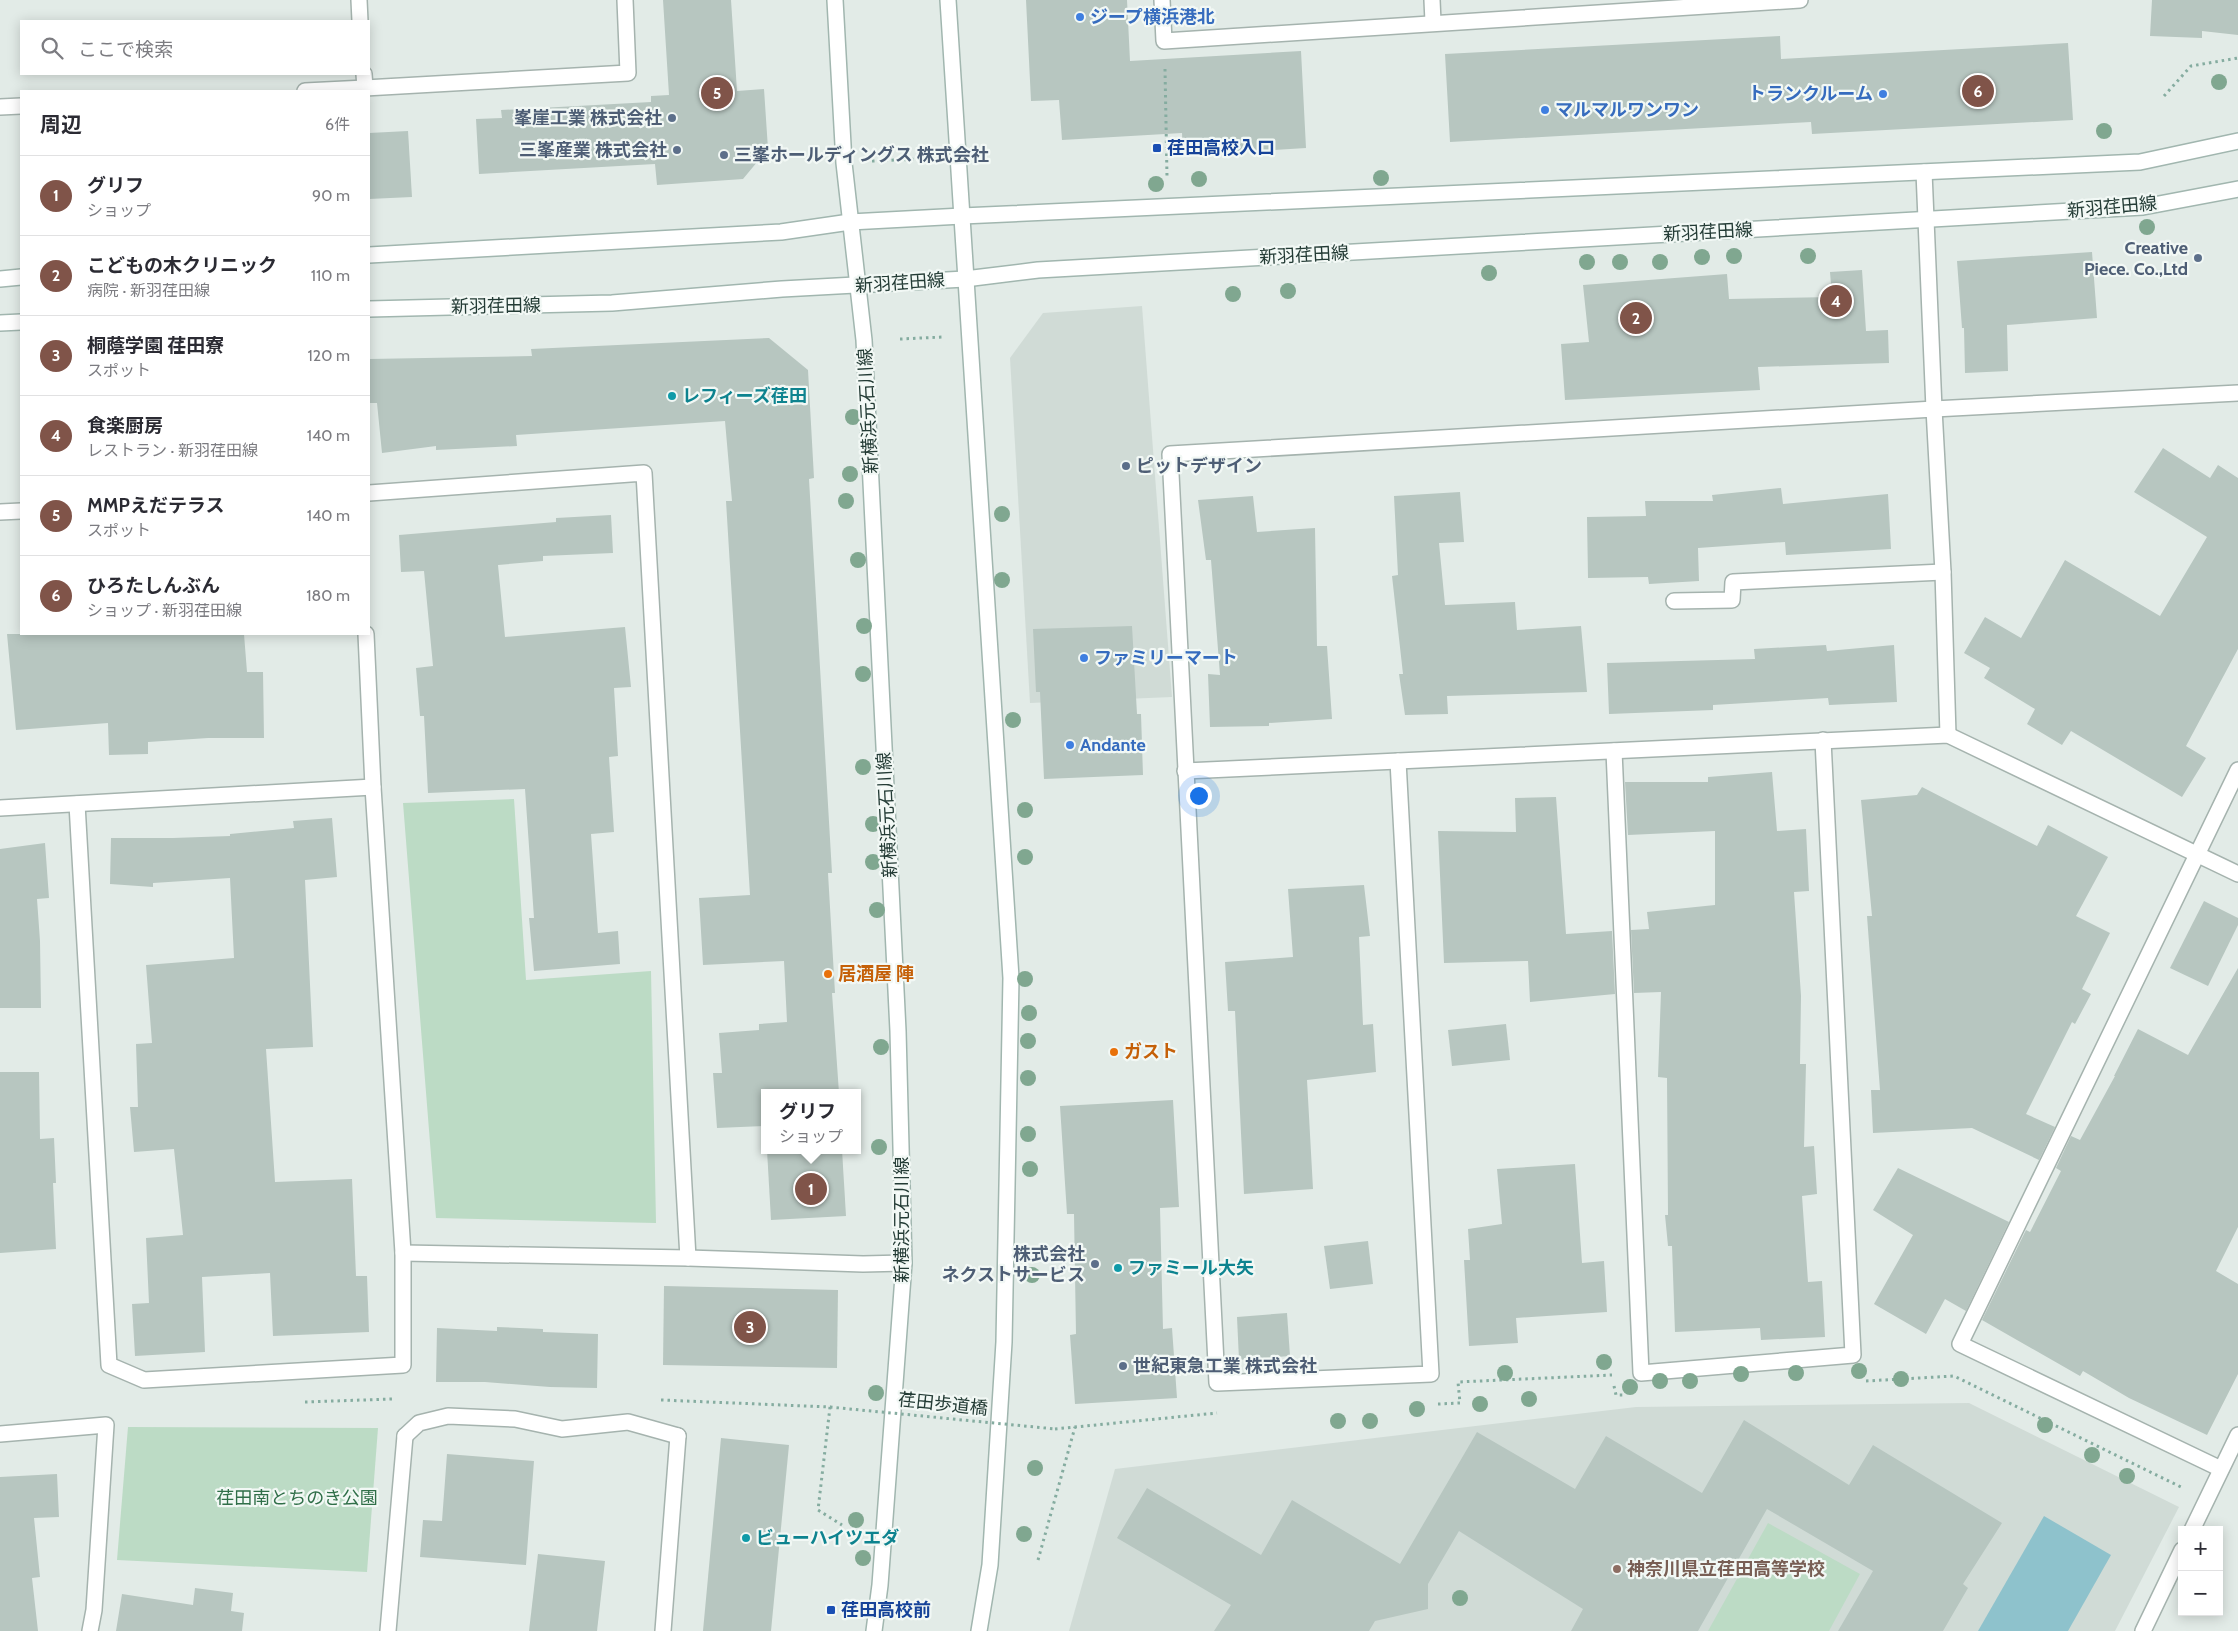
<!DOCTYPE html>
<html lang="ja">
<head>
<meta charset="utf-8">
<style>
  :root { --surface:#fff; --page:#f7f7f7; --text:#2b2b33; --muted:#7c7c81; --line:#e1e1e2; --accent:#805449 }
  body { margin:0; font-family:Cabin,"Noto Sans JP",sans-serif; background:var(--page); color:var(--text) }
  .controls { position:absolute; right:15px; bottom:15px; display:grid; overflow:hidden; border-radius:0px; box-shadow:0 2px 12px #0003 }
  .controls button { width:45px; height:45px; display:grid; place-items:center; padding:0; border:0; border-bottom:1px solid var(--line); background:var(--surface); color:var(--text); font:25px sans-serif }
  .you { position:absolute; left:1198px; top:795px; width:18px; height:18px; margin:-12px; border:4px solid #fff; border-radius:50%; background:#1a73e8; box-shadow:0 0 0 8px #1a73e833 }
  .badge { display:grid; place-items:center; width:32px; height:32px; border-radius:50%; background:var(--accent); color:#fff; font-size:16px; font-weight:700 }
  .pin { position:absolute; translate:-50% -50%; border:2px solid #fff; box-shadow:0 1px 5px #0006 }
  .popup { position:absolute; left:761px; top:1089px; width:100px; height:65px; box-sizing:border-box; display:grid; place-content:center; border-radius:0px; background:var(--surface); filter:drop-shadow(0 1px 4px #0005); font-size:16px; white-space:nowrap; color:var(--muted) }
  .popup b { font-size:19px; color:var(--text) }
  .popup::after { content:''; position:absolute; left:50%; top:100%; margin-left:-10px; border:10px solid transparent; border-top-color:var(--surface) }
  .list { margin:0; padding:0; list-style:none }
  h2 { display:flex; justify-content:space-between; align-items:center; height:65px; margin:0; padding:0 20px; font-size:21px }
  h2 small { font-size:16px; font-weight:400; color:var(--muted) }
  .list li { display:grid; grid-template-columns:32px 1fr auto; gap:15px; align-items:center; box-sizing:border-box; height:80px; padding:0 20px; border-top:1px solid var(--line) }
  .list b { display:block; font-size:19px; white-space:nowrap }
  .list p { margin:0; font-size:16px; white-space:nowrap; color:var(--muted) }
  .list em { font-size:16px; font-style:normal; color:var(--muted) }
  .icon { flex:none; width:28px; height:28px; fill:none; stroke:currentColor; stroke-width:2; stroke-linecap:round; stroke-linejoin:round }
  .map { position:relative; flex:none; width:2238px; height:1631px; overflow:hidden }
  .search { position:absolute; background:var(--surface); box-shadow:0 2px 12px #0003; left:20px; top:20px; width:350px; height:55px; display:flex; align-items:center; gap:12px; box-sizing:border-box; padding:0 18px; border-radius:0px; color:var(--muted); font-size:19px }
  .panel { position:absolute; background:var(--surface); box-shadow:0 2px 12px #0003; left:20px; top:90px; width:350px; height:545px; border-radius:0px }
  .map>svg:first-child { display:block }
</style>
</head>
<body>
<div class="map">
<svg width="2238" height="1631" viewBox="0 0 2238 1631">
  <rect width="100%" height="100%" fill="#e2ebe7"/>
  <g fill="#d0dbd6">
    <path d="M1142 306 1172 697 1030 703 1010 358 1043 313Z"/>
    <path d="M1969 1403 2179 1507 2115 1631H1069L1115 1469 1636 1407Z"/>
  </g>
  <g fill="#bcdbc5">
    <path d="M514 799 526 980 651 971 656 1223 436 1218 403 803Z"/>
    <path d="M128 1427 378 1428 367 1572 117 1560Z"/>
    <path d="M1768 1523 1860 1574 1829 1631H1708Z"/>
  </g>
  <path fill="#8ec2cc" d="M2044 1516 2111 1555 2068 1631H1978Z"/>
  <g fill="#b7c6c0">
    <path d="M663 0H731L737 91 764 89 768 149 743 179 657 185 655 164 479 174 476 119 502 118 501 110 651 102V96L669 95Z"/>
    <path d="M1026 0H1127L1130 61 1301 51 1306 148 1183 156 1182 133 1062 140 1059 100 1031 101Z"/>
    <path d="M2152 0H2238V35L2202 31V38L2150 36Z"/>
    <path d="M1780 36 1781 59 2068 43 2073 120 1812 134 1811 122 1450 142 1445 54Z"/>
    <path d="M408 131 412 197 369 199V133Z"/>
    <path d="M2092 252 2097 318 2007 325 2008 371 1965 373 1964 328H1962L1957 261Z"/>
    <path d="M1862 270 1866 331 1888 330 1889 363 1758 367 1760 390 1565 400 1561 344 1589 342 1583 285 1727 274 1729 299 1832 297 1830 272Z"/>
    <path d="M769 338 808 370 814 478 809 479 832 873H828L835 993H832L839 1093H765V1126L717 1128 713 1073H722L719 1033 759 1030V1024L787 1022 784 961 703 965 699 898 750 895 726 501H732L725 421 516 435 517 446 436 450V446L382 453 377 403H369V359L532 356 531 349Z"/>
    <path d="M2163 448 2210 478 2218 465 2238 478V649L2186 746 2206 758 2182 797 2071 731 2062 745 2027 724 2035 709 1984 678 1990 668 1964 653 1985 617 2021 638 2065 560 2160 616 2207 537 2134 492Z"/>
    <path d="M1781 488 1783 504 1888 494 1891 549 1786 555 1785 542 1698 548 1699 581 1649 584 1648 577 1588 578 1587 517 1646 516 1645 501H1713L1712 495Z"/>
    <path d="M1460 492 1464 542 1439 543 1445 605 1515 602 1517 630 1581 626 1587 692 1447 696 1448 714 1405 715 1399 674H1403L1392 576 1398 575 1394 496Z"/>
    <path d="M1253 496 1257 532 1315 528 1317 646H1327L1332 719 1269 723V726L1210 727 1208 674 1220 675 1211 560H1206L1198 500Z"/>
    <path d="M611 515 613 553 543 556V561L498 565 505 637 625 627 631 687 614 688 618 756 609 757 614 832 591 834 598 933 618 931 620 964 534 971 529 918H534L525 789 428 793 424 716H420L416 668 433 666 424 571 401 572 399 535 556 522V518Z"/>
    <path d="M1132 626 1137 714H1141L1143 775 1044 779 1040 692H1036L1033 629Z"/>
    <path d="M7 634H244L247 672H263L264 738H208L148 742V754L109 755 108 723 16 730Z"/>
    <path d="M1826 645 1827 651 1894 645 1897 702 1829 705 1828 698 1713 705V710L1609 714 1607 663 1755 659 1754 649Z"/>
    <path d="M1772 772 1777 831 1806 829 1809 891 1794 892 1801 996 1800 1064H1806L1804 1147 1814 1146 1817 1194 1802 1196 1808 1282 1822 1281 1825 1337 1761 1340 1760 1328 1675 1332 1672 1246H1668L1665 1215H1668L1667 1078 1658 1077 1661 992 1634 993 1631 930 1649 929 1647 912 1715 905V831L1628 835 1625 782H1708V777Z"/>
    <path d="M1922 787 2037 846 2048 825 2108 857 2076 916 2110 933 2082 989 2091 994 2075 1024 2072 1022 2026 1114 2055 1127 2039 1160 1972 1128 1873 1133 1871 1090H1880L1867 916H1872L1861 800 1917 795Z"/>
    <path d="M1556 797 1566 934 1612 931 1615 994 1530 1002 1528 961 1444 963 1438 831 1516 832 1515 798Z"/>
    <path d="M332 818 337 877 305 880 313 1047 266 1049 275 1182 352 1179 356 1276H367L369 1332 273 1336 270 1273 202 1277 205 1352 135 1356 132 1304 149 1303 146 1238 183 1235 174 1149 134 1152 130 1107H138L136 1044 152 1043 146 965 234 958 230 878 153 883V887L110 884 111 838H173L230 836V834L294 828 293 821Z"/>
    <path d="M45 843 49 898 37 899 40 941 41 1008H0V849Z"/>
    <path d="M1364 885 1370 936 1359 937 1363 1025 1373 1024 1376 1072 1307 1080 1313 1189 1244 1194 1235 1011H1228L1225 962 1293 957 1288 889Z"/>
    <path d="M2204 901 2238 918V925L2208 986 2170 968Z"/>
    <path d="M2238 968V1227L2216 1271 2238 1284V1374L2207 1435 2129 1398 2083 1371 2080 1376 1982 1320 2026 1230 2030 1232 2061 1171 2056 1168 2071 1136 2080 1140 2115 1076H2114L2138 1029 2188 1055Z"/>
    <path d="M1506 1024 1510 1060 1452 1066 1448 1030Z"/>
    <path d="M0 1072H39L40 1139 54 1138 56 1183H53L56 1249 0 1253Z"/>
    <path d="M1173 1100 1179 1207 1160 1208 1163 1329 1172 1328 1177 1398 1075 1404 1070 1335 1076 1334 1074 1214H1067L1060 1106Z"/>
    <path d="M767 1150H842L846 1216 771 1220Z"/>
    <path d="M1575 1164 1582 1263 1604 1261 1607 1312 1516 1318 1518 1343 1469 1346 1464 1260H1470L1468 1229 1502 1224 1497 1169Z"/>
    <path d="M1898 1168 2009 1222 1966 1311 1945 1299 1926 1334 1874 1304 1913 1235 1873 1210Z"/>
    <path d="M1368 1241 1373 1284 1330 1289 1324 1246Z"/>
    <path d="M664 1286 838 1290 837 1368 663 1365Z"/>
    <path d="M1287 1313 1290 1356 1239 1360 1237 1317Z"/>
    <path d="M497 1327 543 1329V1332L598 1334 597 1388 550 1387 485 1382H436L437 1328 497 1331Z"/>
    <path d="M1744 1420 1849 1485 1873 1445 2002 1523 1963 1584 1968 1588 1943 1631H1838L1873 1571 1767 1509 1698 1631H1571L1583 1609 1459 1531 1428 1584V1609L1375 1621 1369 1631H1214L1231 1605 1117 1538 1147 1488 1261 1555 1292 1500 1400 1564 1477 1432 1575 1489 1606 1436 1702 1493Z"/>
    <path d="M721 1438 789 1445 771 1631H703Z"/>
    <path d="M447 1454 534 1461 526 1565 420 1557 423 1520 442 1521Z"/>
    <path d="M57 1474 59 1517 34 1518 40 1577 32 1578 38 1631H0V1477Z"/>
    <path d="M538 1554 605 1561 597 1631H529Z"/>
    <path d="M195 1588 233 1593 231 1611 244 1613 242 1631H116L122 1594 193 1605Z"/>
  </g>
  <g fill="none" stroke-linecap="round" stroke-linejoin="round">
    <defs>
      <path id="lane" d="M405 1436 419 1423 448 1416 515 1419 562 1429 628 1422 678 1436"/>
      <g id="street">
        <path d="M359 0 360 21"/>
        <path d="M1162 0 1164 41 1800 0"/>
        <path d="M1432 0 1433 22"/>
        <path d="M364 74 365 88 628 73 625 0"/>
        <path d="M305 91 365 88"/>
        <path d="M0 107 21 106"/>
        <path d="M1924 172 1934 409 1943 572 1948 735"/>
        <path d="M369 493 644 473 688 1258"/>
        <path d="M0 512 21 511"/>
        <path d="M1674 601 1732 600 1733 582 1943 572"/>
        <path d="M1614 751 1641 1373 1853 1355 1823 740"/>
        <path d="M1398 761 1431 1374 1217 1383 1170 454 1934 409 2238 393"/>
        <path d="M1185 771 1948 735 2238 874"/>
        <path d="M77 804 109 1365 144 1380 403 1365V1253L373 787 366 634"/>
        <path d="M0 808 373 787"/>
        <path d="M403 1253 688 1258 863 1264 904 1263"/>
        <path d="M0 1434 106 1425 94 1610 90 1631"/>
        <path d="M2221 1469 1960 1344 2238 770"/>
        <path d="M2192 1530 2238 1435"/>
        <path d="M388 1631 405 1436"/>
        <path d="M663 1631 678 1436"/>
        <path d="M2143 1631 2182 1550"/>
      </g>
      <g id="secondary">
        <path d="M835 0 844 163 864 340 898 1031 904 1263 880 1585 874 1631"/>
        <path d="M948 0 1011 978 1004 1342 990 1565 979 1631"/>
        <path d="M369 255 781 232 850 222 962 216 2140 162 2238 141"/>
        <path d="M0 279 21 277"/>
        <path d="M369 309 612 303 782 289 965 279 1038 270 2143 207 2238 189"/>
        <path d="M0 323 21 322"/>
      </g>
    </defs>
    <use href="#lane" stroke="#a5b3ae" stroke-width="18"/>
    <use href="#street" stroke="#a5b3ae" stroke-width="18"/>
    <use href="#secondary" stroke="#a1b6af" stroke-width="18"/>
    <g stroke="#85aca0" stroke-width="3" stroke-dasharray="2.5 4" stroke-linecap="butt">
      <path d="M1165 69 1167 177"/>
      <path d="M2164 96 2191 66 2238 58"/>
      <path d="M872 161 920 159"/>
      <path d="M900 339 943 337"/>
      <path d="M1866 1381 1954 1376 2181 1487"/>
      <path d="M1614 1386 1616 1395H1623"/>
      <path d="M661 1400 830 1407 818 1510 842 1525"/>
      <path d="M305 1402 392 1399"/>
      <path d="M1438 1404 1460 1403 1458 1382 1612 1375"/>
      <path d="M1055 1429 1217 1413"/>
      <path d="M1038 1560 1075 1427"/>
    </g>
    <use href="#lane" stroke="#fff" stroke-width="15"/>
    <use href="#street" stroke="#fff" stroke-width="15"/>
    <use href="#secondary" stroke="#fff" stroke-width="15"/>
    <path stroke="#85aca0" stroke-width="3" stroke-dasharray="2.5 4" stroke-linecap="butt" d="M830 1407 1055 1429"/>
  </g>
  <g fill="#80a790">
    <circle cx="2219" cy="82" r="8"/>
    <circle cx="2104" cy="131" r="8"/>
    <circle cx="1381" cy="178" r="8"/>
    <circle cx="1199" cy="179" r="8"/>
    <circle cx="1156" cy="184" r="8"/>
    <circle cx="2147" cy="227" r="8"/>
    <circle cx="1734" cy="256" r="8"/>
    <circle cx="1808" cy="256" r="8"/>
    <circle cx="1702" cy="257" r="8"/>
    <circle cx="1587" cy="262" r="8"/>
    <circle cx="1620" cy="262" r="8"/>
    <circle cx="1660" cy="262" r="8"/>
    <circle cx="1489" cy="273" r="8"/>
    <circle cx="1288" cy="291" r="8"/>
    <circle cx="1233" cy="294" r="8"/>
    <circle cx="853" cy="417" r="8"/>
    <circle cx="850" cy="474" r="8"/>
    <circle cx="846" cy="501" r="8"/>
    <circle cx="1002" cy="514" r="8"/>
    <circle cx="858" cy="560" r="8"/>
    <circle cx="1002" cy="580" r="8"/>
    <circle cx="864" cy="626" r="8"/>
    <circle cx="863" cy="674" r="8"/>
    <circle cx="1013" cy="720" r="8"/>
    <circle cx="863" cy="767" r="8"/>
    <circle cx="1025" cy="810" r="8"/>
    <circle cx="873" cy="824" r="8"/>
    <circle cx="1025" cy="857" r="8"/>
    <circle cx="873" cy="862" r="8"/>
    <circle cx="877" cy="910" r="8"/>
    <circle cx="1025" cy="979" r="8"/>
    <circle cx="1029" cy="1013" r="8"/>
    <circle cx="1028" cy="1041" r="8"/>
    <circle cx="881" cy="1047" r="8"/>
    <circle cx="1028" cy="1078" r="8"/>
    <circle cx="1028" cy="1134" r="8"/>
    <circle cx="879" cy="1147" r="8"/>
    <circle cx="1030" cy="1169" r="8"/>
    <circle cx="1032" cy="1275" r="8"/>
    <circle cx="1604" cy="1362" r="8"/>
    <circle cx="1859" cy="1371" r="8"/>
    <circle cx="1505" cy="1373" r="8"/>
    <circle cx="1796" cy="1373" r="8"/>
    <circle cx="1741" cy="1374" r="8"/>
    <circle cx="1901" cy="1379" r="8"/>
    <circle cx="1660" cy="1381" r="8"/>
    <circle cx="1690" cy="1381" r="8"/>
    <circle cx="1630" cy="1387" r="8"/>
    <circle cx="876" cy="1393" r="8"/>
    <circle cx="1529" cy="1399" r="8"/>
    <circle cx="1480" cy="1404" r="8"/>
    <circle cx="1417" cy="1409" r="8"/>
    <circle cx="1338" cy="1421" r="8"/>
    <circle cx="1370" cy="1421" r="8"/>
    <circle cx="2045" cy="1425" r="8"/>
    <circle cx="2092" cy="1455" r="8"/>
    <circle cx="1035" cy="1468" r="8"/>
    <circle cx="2127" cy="1476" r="8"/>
    <circle cx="856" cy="1520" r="8"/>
    <circle cx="1024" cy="1534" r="8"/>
    <circle cx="863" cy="1558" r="8"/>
    <circle cx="1460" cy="1598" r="8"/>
  </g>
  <g fill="#3f7fe0" stroke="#f2f8f5" stroke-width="2">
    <circle cx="1080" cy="17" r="5"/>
    <circle cx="1883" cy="94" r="5"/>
    <circle cx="1545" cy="110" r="5"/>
    <circle cx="1084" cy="658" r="5"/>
    <circle cx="1070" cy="745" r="5"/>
  </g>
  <g fill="#5c6f8a" stroke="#f2f8f5" stroke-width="2">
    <circle cx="672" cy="118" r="5"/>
    <circle cx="677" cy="150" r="5"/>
    <circle cx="724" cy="155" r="5"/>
    <circle cx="2198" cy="258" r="5"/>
    <circle cx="1126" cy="466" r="5"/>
    <circle cx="1095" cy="1264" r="5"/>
    <circle cx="1123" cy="1366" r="5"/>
  </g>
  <g fill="#1a4fb4" stroke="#f2f8f5" stroke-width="2">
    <rect x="1152" y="143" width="10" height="10" rx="2.5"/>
    <rect x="826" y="1605" width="10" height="10" rx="2.5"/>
  </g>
  <g fill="#0f9aa8" stroke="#f2f8f5" stroke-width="2">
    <circle cx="672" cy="396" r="5"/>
    <circle cx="1118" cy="1268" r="5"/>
    <circle cx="746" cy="1538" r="5"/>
  </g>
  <g fill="#e8710a" stroke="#f2f8f5" stroke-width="2">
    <circle cx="828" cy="974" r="5"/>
    <circle cx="1114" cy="1052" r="5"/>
  </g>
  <circle fill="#8d6e63" stroke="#f2f8f5" stroke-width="2" cx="1617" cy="1569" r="5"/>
  <g text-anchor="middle" stroke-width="4.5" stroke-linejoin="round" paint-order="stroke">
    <g font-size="18" font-weight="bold" fill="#366cbe" stroke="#f2f8f5" text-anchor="start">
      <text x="1090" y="23">ジープ横浜港北</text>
      <text x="1873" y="100" text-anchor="end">トランクルーム</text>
      <text x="1555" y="116">マルマルワンワン</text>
      <text x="1094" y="664">ファミリーマート</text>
      <text x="1080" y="751">Andante</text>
    </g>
    <g font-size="18" font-weight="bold" fill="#4e5e75" stroke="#f2f8f5" text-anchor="end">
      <text x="662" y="124">峯崖工業 株式会社</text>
      <text x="667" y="156">三峯産業 株式会社</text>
      <text x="734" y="161" text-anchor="start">三峯ホールディングス 株式会社</text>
      <text x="2188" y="254">Creative<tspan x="2188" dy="21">Piece. Co.,Ltd</tspan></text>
      <text x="1136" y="472" text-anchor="start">ピットデザイン</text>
      <text x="1085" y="1260">株式会社<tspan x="1085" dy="21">ネクストサービス</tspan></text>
      <text x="1133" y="1372" text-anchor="start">世紀東急工業 株式会社</text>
    </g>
    <g font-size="18" font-weight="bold" fill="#164399" stroke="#f2f8f5" text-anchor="start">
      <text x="1167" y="154">荏田高校入口</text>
      <text x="841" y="1616">荏田高校前</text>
    </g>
    <g font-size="18" fill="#233b35" stroke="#f2f8f5">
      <text transform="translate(2112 207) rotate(-5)" y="6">新羽荏田線</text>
      <text transform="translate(1708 232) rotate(-3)" y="6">新羽荏田線</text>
      <text transform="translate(1304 255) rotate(-3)" y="6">新羽荏田線</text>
      <text transform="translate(900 283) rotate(-4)" y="6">新羽荏田線</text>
      <text transform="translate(496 306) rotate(-1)" y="6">新羽荏田線</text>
      <text transform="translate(868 411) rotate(-93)" y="6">新横浜元石川線</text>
      <text transform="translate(887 815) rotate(-93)" y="6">新横浜元石川線</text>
      <text transform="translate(902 1220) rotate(-90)" y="6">新横浜元石川線</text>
      <text transform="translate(943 1404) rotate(6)" y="6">荏田歩道橋</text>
    </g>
    <g font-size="18" font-weight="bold" fill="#0d838f" stroke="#f2f8f5" text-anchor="start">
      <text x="682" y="402">レフィーズ荏田</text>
      <text x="1128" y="1274">ファミール大矢</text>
      <text x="756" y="1544">ビューハイツエダ</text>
    </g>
    <g font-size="18" font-weight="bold" fill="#c56008" stroke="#f2f8f5" text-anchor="start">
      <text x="838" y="980">居酒屋 陣</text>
      <text x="1124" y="1058">ガスト</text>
    </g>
    <g font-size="18" fill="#306f49" stroke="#f2f8f5">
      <text x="297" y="1504">荏田南とちのき公園</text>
    </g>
    <g font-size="18" font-weight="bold" fill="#785e54" stroke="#f2f8f5" text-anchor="start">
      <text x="1627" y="1575">神奈川県立荏田高等学校</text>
    </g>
  </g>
</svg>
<div class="controls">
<button>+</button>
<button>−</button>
</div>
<div class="you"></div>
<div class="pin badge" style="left:811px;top:1189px">1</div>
<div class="popup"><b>グリフ</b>ショップ</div>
<div class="pin badge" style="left:1636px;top:318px">2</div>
<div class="pin badge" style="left:750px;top:1327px">3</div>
<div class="pin badge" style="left:1836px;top:301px">4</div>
<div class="pin badge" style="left:717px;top:93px">5</div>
<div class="pin badge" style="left:1978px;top:91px">6</div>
<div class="search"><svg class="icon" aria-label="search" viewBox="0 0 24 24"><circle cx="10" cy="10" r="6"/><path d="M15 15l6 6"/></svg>ここで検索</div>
<section class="panel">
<h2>周辺<small>6件</small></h2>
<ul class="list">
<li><span class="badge">1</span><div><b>グリフ</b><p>ショップ</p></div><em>90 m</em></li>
<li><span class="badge">2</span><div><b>こどもの木クリニック</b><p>病院 · 新羽荏田線</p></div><em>110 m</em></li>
<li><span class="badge">3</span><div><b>桐蔭学園 荏田寮</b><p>スポット</p></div><em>120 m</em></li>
<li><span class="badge">4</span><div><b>食楽厨房</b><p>レストラン · 新羽荏田線</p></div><em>140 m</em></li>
<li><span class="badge">5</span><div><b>MMPえだテラス</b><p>スポット</p></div><em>140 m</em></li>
<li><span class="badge">6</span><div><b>ひろたしんぶん</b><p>ショップ · 新羽荏田線</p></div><em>180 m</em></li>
</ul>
</section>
</div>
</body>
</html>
